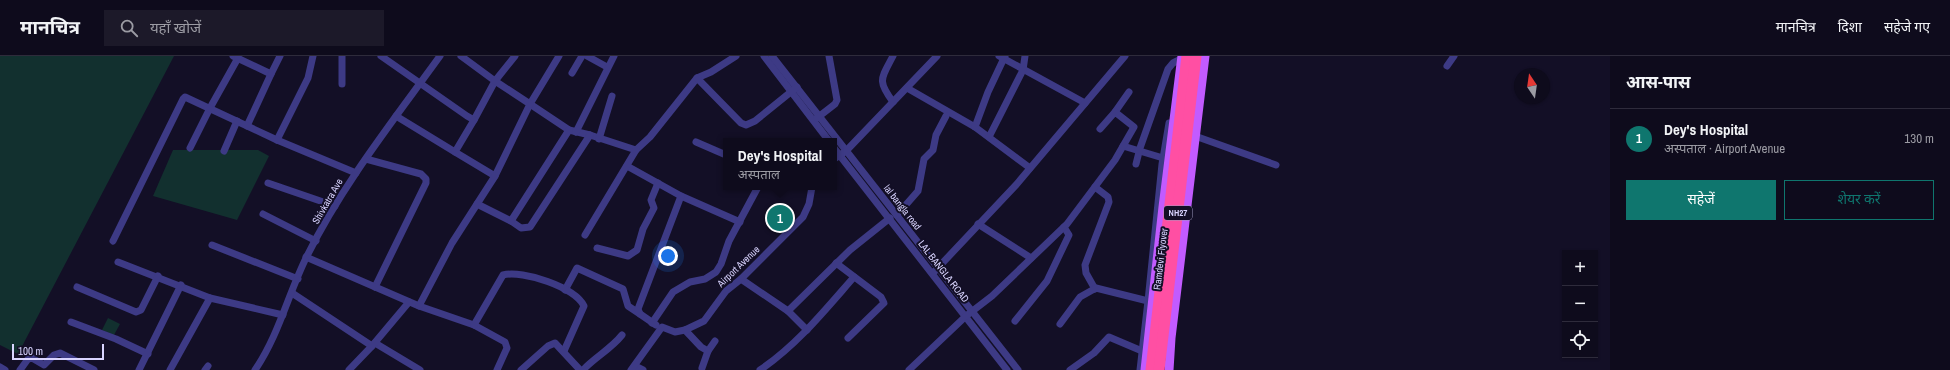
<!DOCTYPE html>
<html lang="hi">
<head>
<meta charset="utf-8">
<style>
  :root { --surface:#0e0b1c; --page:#1c1929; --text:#f1f3f6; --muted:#9b9ba3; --line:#2e2b3b; --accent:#0f766e }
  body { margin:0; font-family:"Archivo Narrow","Noto Sans Devanagari",sans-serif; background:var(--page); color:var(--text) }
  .controls { position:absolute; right:12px; bottom:12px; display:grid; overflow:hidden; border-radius:0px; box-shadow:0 1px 3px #0004 }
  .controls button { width:36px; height:36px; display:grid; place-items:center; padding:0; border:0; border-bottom:1px solid var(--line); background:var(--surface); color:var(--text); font:20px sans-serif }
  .compass { position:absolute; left:1514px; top:12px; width:36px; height:36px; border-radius:50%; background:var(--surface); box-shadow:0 1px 3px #0004; rotate:347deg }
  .scale { position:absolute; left:12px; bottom:10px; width:92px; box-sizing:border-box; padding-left:4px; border:2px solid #d9d4ff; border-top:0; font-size:11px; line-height:14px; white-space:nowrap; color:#d9d4ff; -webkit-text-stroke:3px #130f26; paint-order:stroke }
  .you { position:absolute; left:668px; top:200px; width:14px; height:14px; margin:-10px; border:3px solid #fff; border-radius:50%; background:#1a73e8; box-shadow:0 0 0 6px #1a73e833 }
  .badge { display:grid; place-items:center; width:26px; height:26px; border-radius:50%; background:var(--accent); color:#fff; font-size:13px; font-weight:700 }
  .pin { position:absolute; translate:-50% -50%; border:2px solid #fff; box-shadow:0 1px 4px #0006 }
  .popup { position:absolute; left:723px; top:82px; width:114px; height:52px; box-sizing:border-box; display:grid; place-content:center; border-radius:0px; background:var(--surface); filter:drop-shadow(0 1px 3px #0005); font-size:13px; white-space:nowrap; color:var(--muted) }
  .popup b { font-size:15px; color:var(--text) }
  .popup::after { content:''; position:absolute; left:50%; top:100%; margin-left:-8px; border:8px solid transparent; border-top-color:var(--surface) }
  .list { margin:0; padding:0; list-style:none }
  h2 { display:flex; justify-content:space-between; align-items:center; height:52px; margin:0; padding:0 16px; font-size:17px }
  h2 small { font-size:13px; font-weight:400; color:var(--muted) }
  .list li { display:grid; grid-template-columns:26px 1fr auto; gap:12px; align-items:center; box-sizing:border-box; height:60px; padding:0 16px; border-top:1px solid var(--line) }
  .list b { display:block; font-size:15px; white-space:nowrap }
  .list p { margin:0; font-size:13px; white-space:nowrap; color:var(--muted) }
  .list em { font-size:13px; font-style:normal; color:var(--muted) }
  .actions { display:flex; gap:8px; padding:12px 16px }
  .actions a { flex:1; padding:9px 0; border:1px solid var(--accent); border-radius:0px; text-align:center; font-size:14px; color:var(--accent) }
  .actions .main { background:var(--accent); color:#fff }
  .icon { flex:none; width:22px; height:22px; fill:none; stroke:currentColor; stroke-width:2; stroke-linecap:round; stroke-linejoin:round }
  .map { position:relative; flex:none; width:1610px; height:314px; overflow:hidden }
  header { display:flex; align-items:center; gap:24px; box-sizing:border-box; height:56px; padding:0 20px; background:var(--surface); border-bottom:1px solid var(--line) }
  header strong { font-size:19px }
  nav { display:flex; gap:22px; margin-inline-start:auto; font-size:14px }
  .search { width:280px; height:36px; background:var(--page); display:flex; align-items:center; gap:10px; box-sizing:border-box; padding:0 14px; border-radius:0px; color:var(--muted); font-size:15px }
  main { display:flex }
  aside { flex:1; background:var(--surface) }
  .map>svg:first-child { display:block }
</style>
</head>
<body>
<header>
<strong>मानचित्र</strong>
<div class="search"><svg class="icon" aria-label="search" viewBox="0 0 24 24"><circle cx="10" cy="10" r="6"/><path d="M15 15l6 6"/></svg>यहाँ खोजें</div>
<nav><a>मानचित्र</a><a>दिशा</a><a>सहेजे गए</a></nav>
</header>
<main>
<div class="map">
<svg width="1610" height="314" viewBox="0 0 1610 314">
  <rect width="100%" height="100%" fill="#130f26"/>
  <g fill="#12302f">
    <path d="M0 0H174L18 298 0 289Z"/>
    <path d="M173 94H258L269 100 237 164 153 140Z"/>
    <path d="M108 262 120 268 114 279 102 274Z"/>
  </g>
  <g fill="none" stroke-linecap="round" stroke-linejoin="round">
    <g stroke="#3d3a85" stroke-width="7">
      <path d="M233 0 271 18 247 70"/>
      <path d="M342 0V28"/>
      <path d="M381 0 467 60 474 64 495 25 461 0"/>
      <path d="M559 0 530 48 569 74 590 79 636 94 650 81 697 22 711 16 736 0"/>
      <path d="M587 0 607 11"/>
      <path d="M764 0 829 85"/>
      <path d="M772 0 1018 314"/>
      <path d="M893 0C881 23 877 24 893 46"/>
      <path d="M999 0 1085 47"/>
      <path d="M1447 10 1454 0"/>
      <path d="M572 17 582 0"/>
      <path d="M271 18 280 0"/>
      <path d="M697 22 741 67 746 69 755 65 797 31"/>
      <path d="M907 32 975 71 1030 112"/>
      <path d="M1115 56 1129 36"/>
      <path d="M396 60 455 96"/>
      <path d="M817 62 835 48 837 44 829 0"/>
      <path d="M474 64 455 96 495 120 530 48 495 25 515 0"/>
      <path d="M975 71 988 36 1005 0"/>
      <path d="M576 76 614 0"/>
      <path d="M1195 80 1276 109"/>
      <path d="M989 81 1023 14 1025 0"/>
      <path d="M599 83 612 40"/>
      <path d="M277 84 308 22 313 0"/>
      <path d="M696 86 726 99"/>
      <path d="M1123 90 1163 102"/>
      <path d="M190 92 210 52 238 2"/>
      <path d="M834 92 1007 314"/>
      <path d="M224 95 237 65"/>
      <path d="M366 103 421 118 426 123V127L375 231"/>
      <path d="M834 103 846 95 937 0"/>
      <path d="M1136 108 1140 92 1168 13 1173 7 1179 4"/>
      <path d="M627 110 681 140 740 166"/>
      <path d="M268 127 335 150"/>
      <path d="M1095 131 1108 141 1109 146 1085 209 1086 217 1095 233"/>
      <path d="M477 148 511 165 521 172 530 171 590 79"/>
      <path d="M263 158 316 185"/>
      <path d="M897 159 918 135 924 103 933 94 936 79 946 60"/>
      <path d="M511 165 569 74"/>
      <path d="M978 168 1031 202"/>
      <path d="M585 179 636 94"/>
      <path d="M113 185 183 43 185 41 277 84 356 117"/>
      <path d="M212 189 298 223"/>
      <path d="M597 192 628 200 637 194 643 173 654 152 651 144 658 127"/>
      <path d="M306 201 419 250 474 269 505 286 507 292 497 314"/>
      <path d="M118 206 210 242 283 259"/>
      <path d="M836 207 881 241 884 247 848 282"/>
      <path d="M933 217 1016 129 1125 0"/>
      <path d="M741 223 788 255"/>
      <path d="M77 231 136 256 141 254 158 220"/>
      <path d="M565 234 577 212 623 233 628 250 640 258"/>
      <path d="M292 237 372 290"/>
      <path d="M1148 245 1162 108 1169 67"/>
      <path d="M419 250 452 187 495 120"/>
      <path d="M1015 265 1047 225 1069 179 1064 171"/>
      <path d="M71 266 116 283 148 298"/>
      <path d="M652 267 673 236 690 226 705 223 716 216 721 208 729 185 758 131"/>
      <path d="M1060 268 1080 241 1096 232 1148 245 1140 314"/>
      <path d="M474 269 503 219C523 214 575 231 584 250L564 295"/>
      <path d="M656 269 640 258 638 253 681 140"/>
      <path d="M685 274 701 291 708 295 715 285"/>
      <path d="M807 274 788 255 850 194 890 162"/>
      <path d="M375 287 420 314"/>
      <path d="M635 310 643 314"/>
      <path d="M0 311 5 314"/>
      <path d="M702 312 708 295"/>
      <path d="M20 314 28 303 32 302 44 309 54 299 60 297 94 314"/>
      <path d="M139 314 181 229"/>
      <path d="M170 314 210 242"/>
      <path d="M205 314 208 310"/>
      <path d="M255 314C279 279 288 238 307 200 342 129 393 65 440 0"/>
      <path d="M349 314 372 290 409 246"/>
      <path d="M521 314 548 290 555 287 580 314"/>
      <path d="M583 314C595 301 611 293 622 279"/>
      <path d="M631 314 662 271 675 276 685 274 704 265 726 235 741 223 803 161 809 148 812 131"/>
      <path d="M760 314C797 289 825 254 854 221"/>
      <path d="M909 314 966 260 992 240 1067 168 1115 104 1134 71 1115 56 1100 73"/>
      <path d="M1070 314 1094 297 1109 281 1142 295"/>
    </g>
    <g stroke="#c25bff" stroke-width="9">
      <path d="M1145 314 1163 151 1182 0"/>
      <path d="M1169 314 1171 282 1205 0"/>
    </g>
    <g stroke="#ff4fa3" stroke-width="11">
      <path d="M1151 314 1187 0"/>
      <path d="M1159 314 1196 0"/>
    </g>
  </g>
  <g text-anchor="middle" stroke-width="4" stroke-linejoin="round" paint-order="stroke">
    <rect fill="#130f26" stroke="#9e99be" stroke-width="1" x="1164" y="150" width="28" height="14" rx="3"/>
    <g font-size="9" font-weight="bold" fill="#d9d4ff">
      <text x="1178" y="160">NH27</text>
    </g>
    <g font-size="10" fill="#d9d4ff" stroke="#130f26">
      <text transform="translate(327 145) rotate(-60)" y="4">Shivkatra Ave</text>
      <text transform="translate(903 151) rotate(52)" y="4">lal bangla road</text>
      <text transform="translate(1160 203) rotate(-83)" y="4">Ramdevi Flyover</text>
      <text transform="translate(738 210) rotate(-44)" y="4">Airport Avenue</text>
      <text transform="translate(944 215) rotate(52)" y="4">LAL BANGLA ROAD</text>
    </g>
  </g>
</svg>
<div class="controls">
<button>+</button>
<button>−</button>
<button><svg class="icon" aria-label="locate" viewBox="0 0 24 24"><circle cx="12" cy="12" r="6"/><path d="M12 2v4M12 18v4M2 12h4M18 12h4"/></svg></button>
</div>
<svg class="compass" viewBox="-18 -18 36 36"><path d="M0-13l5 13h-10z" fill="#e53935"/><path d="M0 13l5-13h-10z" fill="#9b9ba3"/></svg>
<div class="scale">100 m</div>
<div class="you"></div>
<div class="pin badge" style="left:780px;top:162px">1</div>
<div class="popup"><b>Dey's Hospital</b>अस्पताल</div>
</div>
<aside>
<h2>आस-पास<small></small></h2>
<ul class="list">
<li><span class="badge">1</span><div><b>Dey's Hospital</b><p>अस्पताल · Airport Avenue</p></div><em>130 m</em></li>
</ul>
<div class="actions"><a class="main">सहेजें</a><a>शेयर करें</a></div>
</aside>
</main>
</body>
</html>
